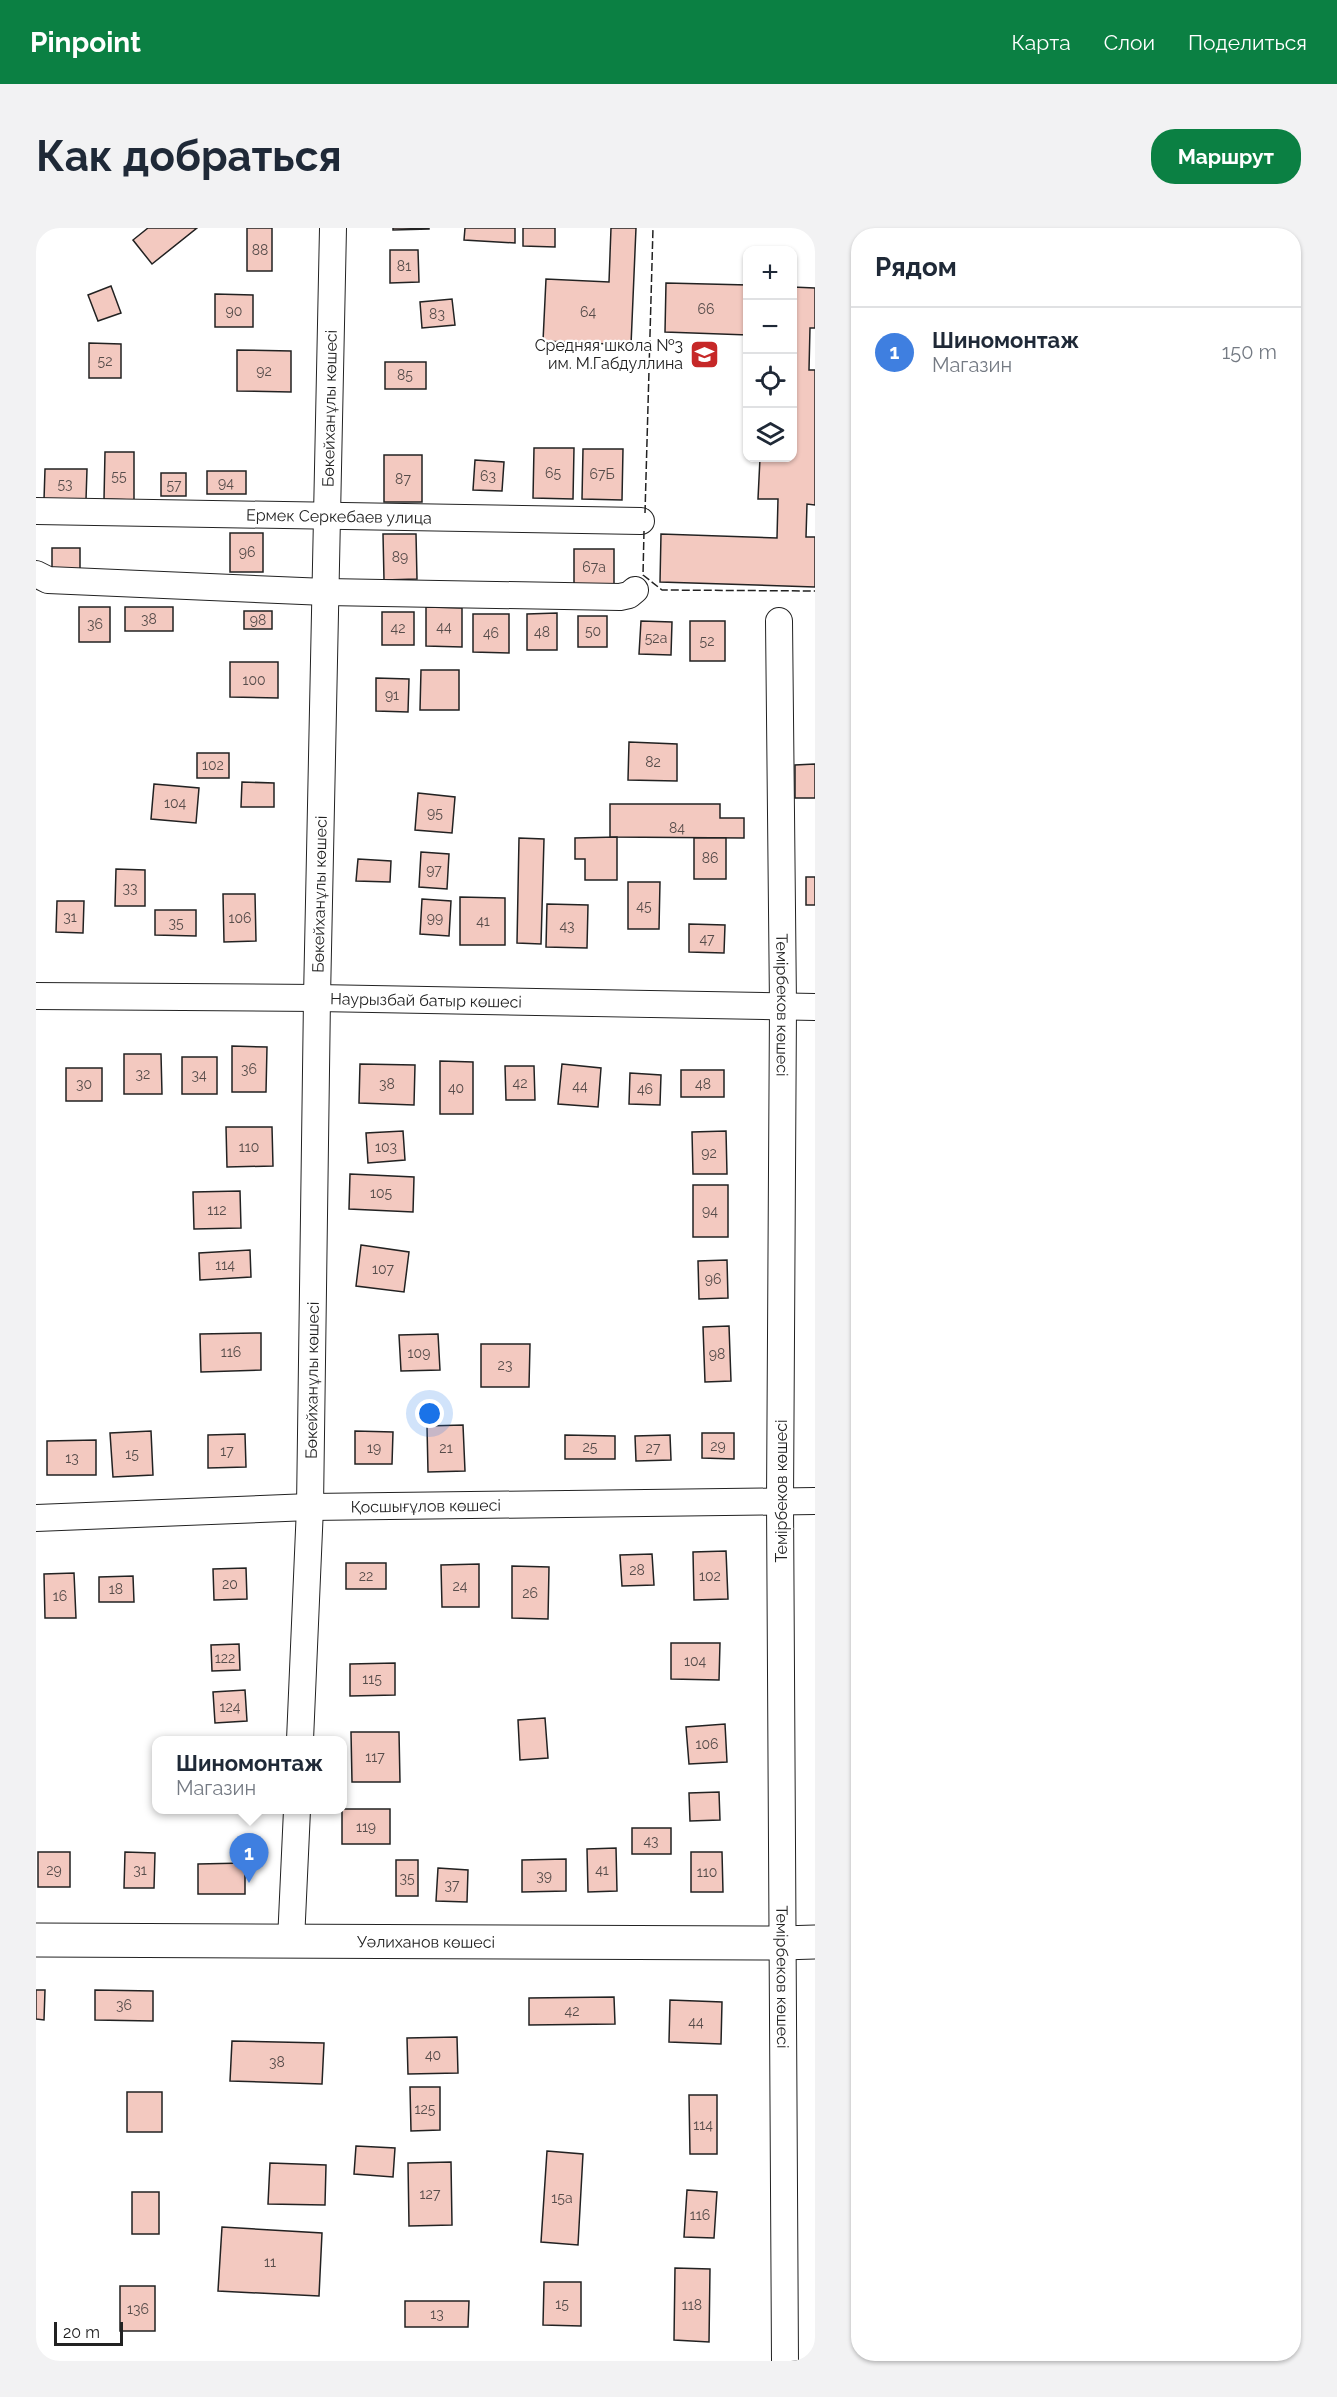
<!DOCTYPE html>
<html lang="ru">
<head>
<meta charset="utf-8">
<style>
  :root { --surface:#fff; --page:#f2f2f3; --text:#1f2937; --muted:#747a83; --line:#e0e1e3; --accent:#0b8043 }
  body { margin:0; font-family:Raleway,sans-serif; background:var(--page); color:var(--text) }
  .controls { position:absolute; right:18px; top:18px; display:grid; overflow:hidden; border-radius:12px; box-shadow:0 2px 4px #0004 }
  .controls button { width:54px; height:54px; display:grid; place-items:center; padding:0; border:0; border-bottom:2px solid var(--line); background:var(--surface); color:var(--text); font:30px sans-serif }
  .scale { position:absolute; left:18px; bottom:15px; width:69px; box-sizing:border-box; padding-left:6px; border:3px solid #222; border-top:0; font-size:16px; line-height:21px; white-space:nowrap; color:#222; -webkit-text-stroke:4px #fff; paint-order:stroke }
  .you { position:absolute; left:394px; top:1186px; width:21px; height:21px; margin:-15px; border:4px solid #fff; border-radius:50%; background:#1a73e8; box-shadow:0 0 0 9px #1a73e833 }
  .badge { display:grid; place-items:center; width:39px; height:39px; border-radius:50%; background:var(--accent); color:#fff; font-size:20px; font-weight:700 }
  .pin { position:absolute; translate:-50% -50px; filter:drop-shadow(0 2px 3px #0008) }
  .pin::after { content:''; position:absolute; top:32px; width:21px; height:18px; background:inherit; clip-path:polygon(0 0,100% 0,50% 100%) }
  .popup { position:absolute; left:116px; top:1508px; width:195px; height:78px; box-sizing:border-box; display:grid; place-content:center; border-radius:12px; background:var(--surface); filter:drop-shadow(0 2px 4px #0005); font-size:20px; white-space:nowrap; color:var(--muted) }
  .popup b { font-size:22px; color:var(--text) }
  .popup::after { content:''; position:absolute; left:50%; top:100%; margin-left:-12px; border:12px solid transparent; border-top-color:var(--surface) }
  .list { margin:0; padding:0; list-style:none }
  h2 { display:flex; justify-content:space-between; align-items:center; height:78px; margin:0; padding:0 24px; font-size:26px }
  h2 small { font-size:20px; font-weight:400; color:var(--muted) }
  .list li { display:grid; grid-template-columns:39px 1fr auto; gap:18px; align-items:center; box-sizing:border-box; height:90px; padding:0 24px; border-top:2px solid var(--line) }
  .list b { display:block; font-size:22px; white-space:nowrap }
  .list p { margin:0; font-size:20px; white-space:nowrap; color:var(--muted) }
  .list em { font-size:20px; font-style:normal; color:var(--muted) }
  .icon { flex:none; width:33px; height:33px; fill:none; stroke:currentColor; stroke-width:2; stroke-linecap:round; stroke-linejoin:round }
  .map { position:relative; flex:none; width:779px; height:2133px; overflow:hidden; border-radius:24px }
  header { display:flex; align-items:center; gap:36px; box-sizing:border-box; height:84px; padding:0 30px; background:var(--accent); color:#fff }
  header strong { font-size:28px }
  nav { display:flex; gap:33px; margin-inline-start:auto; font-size:21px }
  .intro { display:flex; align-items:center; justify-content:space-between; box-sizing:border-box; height:144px; padding:0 36px }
  h1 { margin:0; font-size:42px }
  .button { padding:15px 27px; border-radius:24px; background:var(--accent); color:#fff; font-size:21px; font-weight:700 }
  main { display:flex; gap:36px; padding:0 36px }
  aside { flex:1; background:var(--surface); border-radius:24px; box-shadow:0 2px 4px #0004 }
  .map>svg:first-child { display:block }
</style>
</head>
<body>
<header>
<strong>Pinpoint</strong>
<nav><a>Карта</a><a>Слои</a><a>Поделиться</a></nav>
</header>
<div class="intro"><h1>Как добраться</h1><a class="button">Маршрут</a></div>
<main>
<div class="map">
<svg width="779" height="2133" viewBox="0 0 779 2133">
  <rect width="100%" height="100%" fill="#fff"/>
  <g fill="#f3c9c0" stroke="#222" stroke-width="1.5">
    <path d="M112 0H161L116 36 97 12Z"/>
    <rect x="211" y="0" width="25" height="43"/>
    <path d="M357 0H393V1L357 2Z"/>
    <path d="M429 0H479V15L428 12Z"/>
    <path d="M487 0H519V19L487 18Z"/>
    <path d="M575 0H600L595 117 507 113 510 51 573 54Z"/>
    <path d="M354 22H382L383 54 354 55Z"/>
    <path d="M630 55 712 57V107L629 104Z"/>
    <path d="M75 58 85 85 62 93 52 67Z"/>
    <path d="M756 59 779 60V100H774L773 142H779V277L771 276 770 309H779V359L624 354 625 306 741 310 742 271H722L724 230H756Z"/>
    <path d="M179 66 217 67V99H179Z"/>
    <path d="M416 71 419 97 386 100 384 74Z"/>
    <path d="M53 115 85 116V150H53Z"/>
    <path d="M201 122 255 123V164L201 163Z"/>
    <rect x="349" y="134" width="41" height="27"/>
    <path d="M498 220H538L537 271 497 270Z"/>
    <path d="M547 221H587L586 272 546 271Z"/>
    <path d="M69 224H98V272L68 271Z"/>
    <rect x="348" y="227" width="38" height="47"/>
    <path d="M439 232 468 234 466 263 437 262Z"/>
    <path d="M9 241H51L50 272H8Z"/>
    <rect x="171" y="243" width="39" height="23"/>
    <rect x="125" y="245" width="25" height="23"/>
    <rect x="194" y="305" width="33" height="39"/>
    <path d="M347 306H380L381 351 348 352Z"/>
    <rect x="16" y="320" width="28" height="21"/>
    <rect x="538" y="321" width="40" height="37"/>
    <rect x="43" y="379" width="31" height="35"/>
    <rect x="89" y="379" width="48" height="24"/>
    <path d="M390 379 426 380V419L390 418Z"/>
    <rect x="208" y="383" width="28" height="18"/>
    <rect x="346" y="384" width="32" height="33"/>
    <path d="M521 385V422H491V386Z"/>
    <path d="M437 386H473V425L437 424Z"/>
    <rect x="542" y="388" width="29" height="31"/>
    <path d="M605 393 636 394 635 427 603 426Z"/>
    <rect x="654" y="393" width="35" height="40"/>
    <path d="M194 434H242V470L194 469Z"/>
    <path d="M385 442H423V482H384Z"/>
    <path d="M340 450 373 451 372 484 340 483Z"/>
    <path d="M593 514 641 516V553L592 552Z"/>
    <rect x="161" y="525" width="32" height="25"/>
    <path d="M779 536V570H759V537Z"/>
    <path d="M206 554 238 555V579H205Z"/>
    <path d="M118 556 163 560 160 595 115 591Z"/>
    <path d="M382 565 419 569 416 605 379 602Z"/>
    <path d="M574 576H684V590H708V610L574 609Z"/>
    <path d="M581 609V652H549V631H539V610Z"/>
    <path d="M483 610 508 611 505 716 481 715Z"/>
    <rect x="658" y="610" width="32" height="41"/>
    <path d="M385 624 413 626 411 661 383 659Z"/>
    <path d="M322 631 355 633 354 654 320 653Z"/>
    <path d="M80 641 109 642V678H79Z"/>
    <rect x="770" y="649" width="9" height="28"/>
    <path d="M592 654H624L623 701H592Z"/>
    <path d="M187 666H219L220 713 188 714Z"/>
    <path d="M424 669 469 670V717H424Z"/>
    <path d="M386 671 415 673 413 708 384 706Z"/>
    <path d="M21 673H48L47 705 20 704Z"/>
    <path d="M511 676 552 677 551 720 510 719Z"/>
    <path d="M119 682H160V708L119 707Z"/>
    <path d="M653 696 689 697 688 725 653 724Z"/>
    <path d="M196 818 231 819 230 864H196Z"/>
    <path d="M88 826H125L126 866H88Z"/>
    <rect x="146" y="829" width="35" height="37"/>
    <path d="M404 833 437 834V886H404Z"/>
    <path d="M324 836 379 837 378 877 323 875Z"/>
    <path d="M526 836 565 840 562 879 522 876Z"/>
    <path d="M469 838H498L499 872H470Z"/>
    <rect x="30" y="840" width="36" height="33"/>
    <rect x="645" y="842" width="43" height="27"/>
    <path d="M594 845 625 847 624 877 593 876Z"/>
    <path d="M190 899H236L237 938 191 939Z"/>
    <path d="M367 903 369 932 332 935 330 905Z"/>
    <path d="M690 903 691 946H657L656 904Z"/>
    <path d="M314 946 378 949 377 984 313 981Z"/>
    <rect x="657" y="957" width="35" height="52"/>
    <path d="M204 963 205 1000 158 1001 157 964Z"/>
    <path d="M325 1017 373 1024 368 1064 320 1058Z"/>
    <path d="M214 1022 215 1049 164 1052 163 1025Z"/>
    <path d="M691 1032 692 1070 663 1071 662 1033Z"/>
    <path d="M693 1098 695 1153 669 1154 667 1099Z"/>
    <path d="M225 1105V1142L165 1144 164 1106Z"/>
    <path d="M402 1106 404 1142 365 1143 363 1107Z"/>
    <path d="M445 1116H494L493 1159H445Z"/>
    <path d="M427 1197 429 1243 392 1244 391 1198Z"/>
    <path d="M115 1203 117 1247 77 1249 74 1205Z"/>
    <path d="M319 1203 357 1204 356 1236H319Z"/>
    <path d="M666 1205H698V1231L666 1230Z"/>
    <path d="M209 1206 210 1239 172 1240V1207Z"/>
    <path d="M529 1207 579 1208V1231H529Z"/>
    <path d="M634 1207 635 1232 600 1233 599 1208Z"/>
    <path d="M60 1212V1247H11V1213Z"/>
    <path d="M690 1323 692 1371 658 1372 657 1324Z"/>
    <path d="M616 1326 618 1357 586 1358 584 1327Z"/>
    <rect x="310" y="1335" width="40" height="26"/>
    <path d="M443 1336V1379H406L405 1337Z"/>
    <path d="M476 1338 513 1339 512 1391 476 1390Z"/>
    <path d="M210 1340 211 1371 178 1372 177 1341Z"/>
    <path d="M38 1345 40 1390H9L8 1346Z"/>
    <path d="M97 1348 98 1374H63V1349Z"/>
    <path d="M635 1415H684L683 1452 635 1451Z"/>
    <path d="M203 1416 204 1442 176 1443 175 1417Z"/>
    <path d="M359 1435V1467L314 1468V1436Z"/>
    <path d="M209 1462 211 1493 179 1495 177 1464Z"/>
    <path d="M509 1490 512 1530 484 1532 482 1492Z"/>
    <path d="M689 1496 691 1534 653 1536 650 1499Z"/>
    <path d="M315 1504H363L364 1554H316Z"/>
    <path d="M683 1564 684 1592 654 1593 653 1565Z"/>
    <rect x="306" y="1581" width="48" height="35"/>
    <rect x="596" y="1600" width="39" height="26"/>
    <path d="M580 1620 581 1663 552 1664 551 1621Z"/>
    <rect x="2" y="1624" width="32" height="35"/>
    <path d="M89 1624 119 1625 118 1660H88Z"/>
    <path d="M655 1624H686L687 1664H655Z"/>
    <path d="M530 1631V1663L486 1664V1632Z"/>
    <rect x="360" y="1632" width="22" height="36"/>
    <path d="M209 1635V1666H162V1636Z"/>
    <path d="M402 1640 432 1642 431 1674 400 1673Z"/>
    <path d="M0 1762H9L8 1792 0 1791Z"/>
    <path d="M59 1762 117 1763V1793L59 1792Z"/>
    <path d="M578 1769 579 1796 493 1797V1770Z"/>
    <path d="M634 1772 686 1774 685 1816 633 1814Z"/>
    <path d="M421 1809 422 1845 372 1846 371 1810Z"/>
    <path d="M196 1813 288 1815 286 1856 194 1853Z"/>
    <path d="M374 1859H404V1902L375 1903Z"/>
    <rect x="91" y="1864" width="35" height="40"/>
    <path d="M653 1867H681V1926H654Z"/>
    <path d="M320 1918 359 1920 357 1949 318 1946Z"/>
    <path d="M511 1923 547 1926 542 2017 505 2014Z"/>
    <path d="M415 1934 416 1997 373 1998 372 1935Z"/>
    <path d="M234 1935 290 1937 289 1977 232 1976Z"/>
    <path d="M651 1962 681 1964 678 2010 648 2009Z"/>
    <rect x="96" y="1964" width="27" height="42"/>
    <path d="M186 1999 286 2005 283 2068 182 2063Z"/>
    <path d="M639 2040 674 2041 673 2114 638 2112Z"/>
    <path d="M508 2054H545V2098L507 2097Z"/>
    <rect x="84" y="2058" width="35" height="45"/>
    <path d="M369 2073H433L432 2099H369Z"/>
  </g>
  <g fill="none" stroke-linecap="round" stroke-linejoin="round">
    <defs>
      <g id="minor">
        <path id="s1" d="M0 283 605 293"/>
        <path d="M0 346 12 352 290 364 584 369 593 367 599 362"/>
        <path id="s2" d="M743 393 747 778 744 1273 749 2133"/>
        <path id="s3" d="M0 768 281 770 779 779"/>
        <path id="s4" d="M0 1290 274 1279 779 1273"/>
        <path id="s5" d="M264 1512 274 1279 281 770 297 0"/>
        <path d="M255 1713 261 1582"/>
      </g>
      <g id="major">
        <path id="s6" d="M0 1712 746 1715 779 1714"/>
      </g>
    </defs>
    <use href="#minor" stroke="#222" stroke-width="28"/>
    <use href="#major" stroke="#222" stroke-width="35"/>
    <use href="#minor" stroke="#fff" stroke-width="26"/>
    <use href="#major" stroke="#fff" stroke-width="33"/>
    <g stroke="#222" stroke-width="1.5" stroke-dasharray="8 3" stroke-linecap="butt">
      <path d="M609 285 617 0"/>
      <path d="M608 303 607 347 626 362 779 363"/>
    </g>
  </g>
  <defs>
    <symbol id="school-square" viewBox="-11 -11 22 22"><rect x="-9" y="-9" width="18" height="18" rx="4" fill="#c62828" stroke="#fff"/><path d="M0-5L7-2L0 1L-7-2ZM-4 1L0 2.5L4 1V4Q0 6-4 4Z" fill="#fff"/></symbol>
  </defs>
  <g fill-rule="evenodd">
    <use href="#school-square" x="652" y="110" width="33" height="33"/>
  </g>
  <g text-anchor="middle" stroke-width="4.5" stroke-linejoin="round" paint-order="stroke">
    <g font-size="14" fill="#564c4a">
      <text x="224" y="27">88</text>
      <text x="368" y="43">81</text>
      <text x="670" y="86">66</text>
      <text x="198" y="88">90</text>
      <text x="552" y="89">64</text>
      <text x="401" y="91">83</text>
      <text x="69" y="138">52</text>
      <text x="228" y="148">92</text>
      <text x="369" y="152">85</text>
      <text x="517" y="250">65</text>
      <text x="566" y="251">67Б</text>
      <text x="83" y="253">55</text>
      <text x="452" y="253">63</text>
      <text x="367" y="256">87</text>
      <text x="190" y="260">94</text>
      <text x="29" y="261">53</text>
      <text x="138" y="262">57</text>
      <text x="211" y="329">96</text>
      <text x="364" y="334">89</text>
      <text x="558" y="344">67а</text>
      <text x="113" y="396">38</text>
      <text x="222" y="397">98</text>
      <text x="59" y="401">36</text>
      <text x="408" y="404">44</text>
      <text x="362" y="405">42</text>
      <text x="557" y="408">50</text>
      <text x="506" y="409">48</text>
      <text x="455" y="410">46</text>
      <text x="620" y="415">52а</text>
      <text x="671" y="418">52</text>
      <text x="218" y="457">100</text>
      <text x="356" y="472">91</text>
      <text x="617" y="539">82</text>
      <text x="177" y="542">102</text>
      <text x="139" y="580">104</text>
      <text x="399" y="590">95</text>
      <text x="641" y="605">84</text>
      <text x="674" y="635">86</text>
      <text x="398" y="647">97</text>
      <text x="94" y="665">33</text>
      <text x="608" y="683">45</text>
      <text x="34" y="694">31</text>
      <text x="204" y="695">106</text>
      <text x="399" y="695">99</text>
      <text x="447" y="698">41</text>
      <text x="140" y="700">35</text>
      <text x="531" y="703">43</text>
      <text x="671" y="716">47</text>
      <text x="213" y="846">36</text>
      <text x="107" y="851">32</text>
      <text x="163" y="852">34</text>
      <text x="484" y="860">42</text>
      <text x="48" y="861">30</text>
      <text x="351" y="861">38</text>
      <text x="667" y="861">48</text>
      <text x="544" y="863">44</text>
      <text x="420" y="865">40</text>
      <text x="609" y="866">46</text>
      <text x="213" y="924">110</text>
      <text x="350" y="924">103</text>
      <text x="673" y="930">92</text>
      <text x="345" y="970">105</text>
      <text x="181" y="987">112</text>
      <text x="674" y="988">94</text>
      <text x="189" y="1042">114</text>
      <text x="347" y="1046">107</text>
      <text x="677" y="1056">96</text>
      <text x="195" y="1129">116</text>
      <text x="383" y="1130">109</text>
      <text x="681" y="1131">98</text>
      <text x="469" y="1142">23</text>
      <text x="682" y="1223">29</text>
      <text x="554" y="1224">25</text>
      <text x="338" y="1225">19</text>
      <text x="410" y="1225">21</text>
      <text x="617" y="1225">27</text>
      <text x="191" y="1228">17</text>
      <text x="96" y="1231">15</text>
      <text x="36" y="1235">13</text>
      <text x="601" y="1347">28</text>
      <text x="330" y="1353">22</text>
      <text x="674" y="1353">102</text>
      <text x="194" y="1361">20</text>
      <text x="424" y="1363">24</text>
      <text x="80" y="1366">18</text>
      <text x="494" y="1370">26</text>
      <text x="24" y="1373">16</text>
      <text x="189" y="1435">122</text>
      <text x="659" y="1438">104</text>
      <text x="336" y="1456">115</text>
      <text x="194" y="1484">124</text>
      <text x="671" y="1521">106</text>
      <text x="339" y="1534">117</text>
      <text x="330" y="1604">119</text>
      <text x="615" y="1618">43</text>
      <text x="18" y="1647">29</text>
      <text x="104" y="1647">31</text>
      <text x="566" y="1647">41</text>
      <text x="671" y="1649">110</text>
      <text x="508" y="1653">39</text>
      <text x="371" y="1655">35</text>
      <text x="416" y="1662">37</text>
      <text x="88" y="1782">36</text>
      <text x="536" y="1788">42</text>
      <text x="660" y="1799">44</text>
      <text x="397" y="1832">40</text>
      <text x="241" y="1839">38</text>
      <text x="389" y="1886">125</text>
      <text x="667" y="1902">114</text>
      <text x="394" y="1971">127</text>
      <text x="526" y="1975">15а</text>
      <text x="664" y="1992">116</text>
      <text x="234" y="2039">11</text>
      <text x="526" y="2081">15</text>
      <text x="656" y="2082">118</text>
      <text x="102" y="2086">136</text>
      <text x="401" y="2091">13</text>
    </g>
    <g font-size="16" fill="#222" stroke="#fff" text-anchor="end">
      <text x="647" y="123">Средняя школа №3<tspan x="647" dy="18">им. М.Габдуллина</tspan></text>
    </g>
    <g font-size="16" fill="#222" stroke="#fff">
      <text dy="6" stroke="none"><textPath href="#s5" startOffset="1332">Бөкейханұлы көшесі</textPath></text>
      <text dy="6" stroke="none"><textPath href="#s1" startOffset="303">Ермек Серкебаев улица</textPath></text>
      <text dy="6" stroke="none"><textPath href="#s5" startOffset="846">Бөкейханұлы көшесі</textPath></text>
      <text dy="6" stroke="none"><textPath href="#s3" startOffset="390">Наурызбай батыр көшесі</textPath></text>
      <text dy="6" stroke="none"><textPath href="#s2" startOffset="384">Темірбеков көшесі</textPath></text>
      <text dy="6" stroke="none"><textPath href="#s5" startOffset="360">Бөкейханұлы көшесі</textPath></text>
      <text transform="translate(745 1263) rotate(-90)" y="6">Темірбеков көшесі</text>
      <text dy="6" stroke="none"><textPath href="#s4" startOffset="390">Қосшығұлов көшесі</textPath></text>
      <text dy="6" stroke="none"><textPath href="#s6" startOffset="390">Уәлиханов көшесі</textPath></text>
      <text dy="6" stroke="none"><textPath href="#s2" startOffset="1356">Темірбеков көшесі</textPath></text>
    </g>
  </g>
</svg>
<div class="controls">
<button>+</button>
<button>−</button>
<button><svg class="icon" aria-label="locate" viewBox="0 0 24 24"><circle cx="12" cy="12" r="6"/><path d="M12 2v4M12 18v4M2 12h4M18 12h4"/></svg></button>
<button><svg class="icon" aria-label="layers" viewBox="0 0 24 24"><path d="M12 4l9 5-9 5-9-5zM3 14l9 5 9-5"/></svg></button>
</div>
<div class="scale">20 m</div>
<div class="you"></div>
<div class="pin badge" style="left:213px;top:1655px;background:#3f7fe0">1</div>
<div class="popup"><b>Шиномонтаж</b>Магазин</div>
</div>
<aside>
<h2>Рядом<small></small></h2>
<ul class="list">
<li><span class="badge" style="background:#3f7fe0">1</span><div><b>Шиномонтаж</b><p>Магазин</p></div><em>150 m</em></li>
</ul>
</aside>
</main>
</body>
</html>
